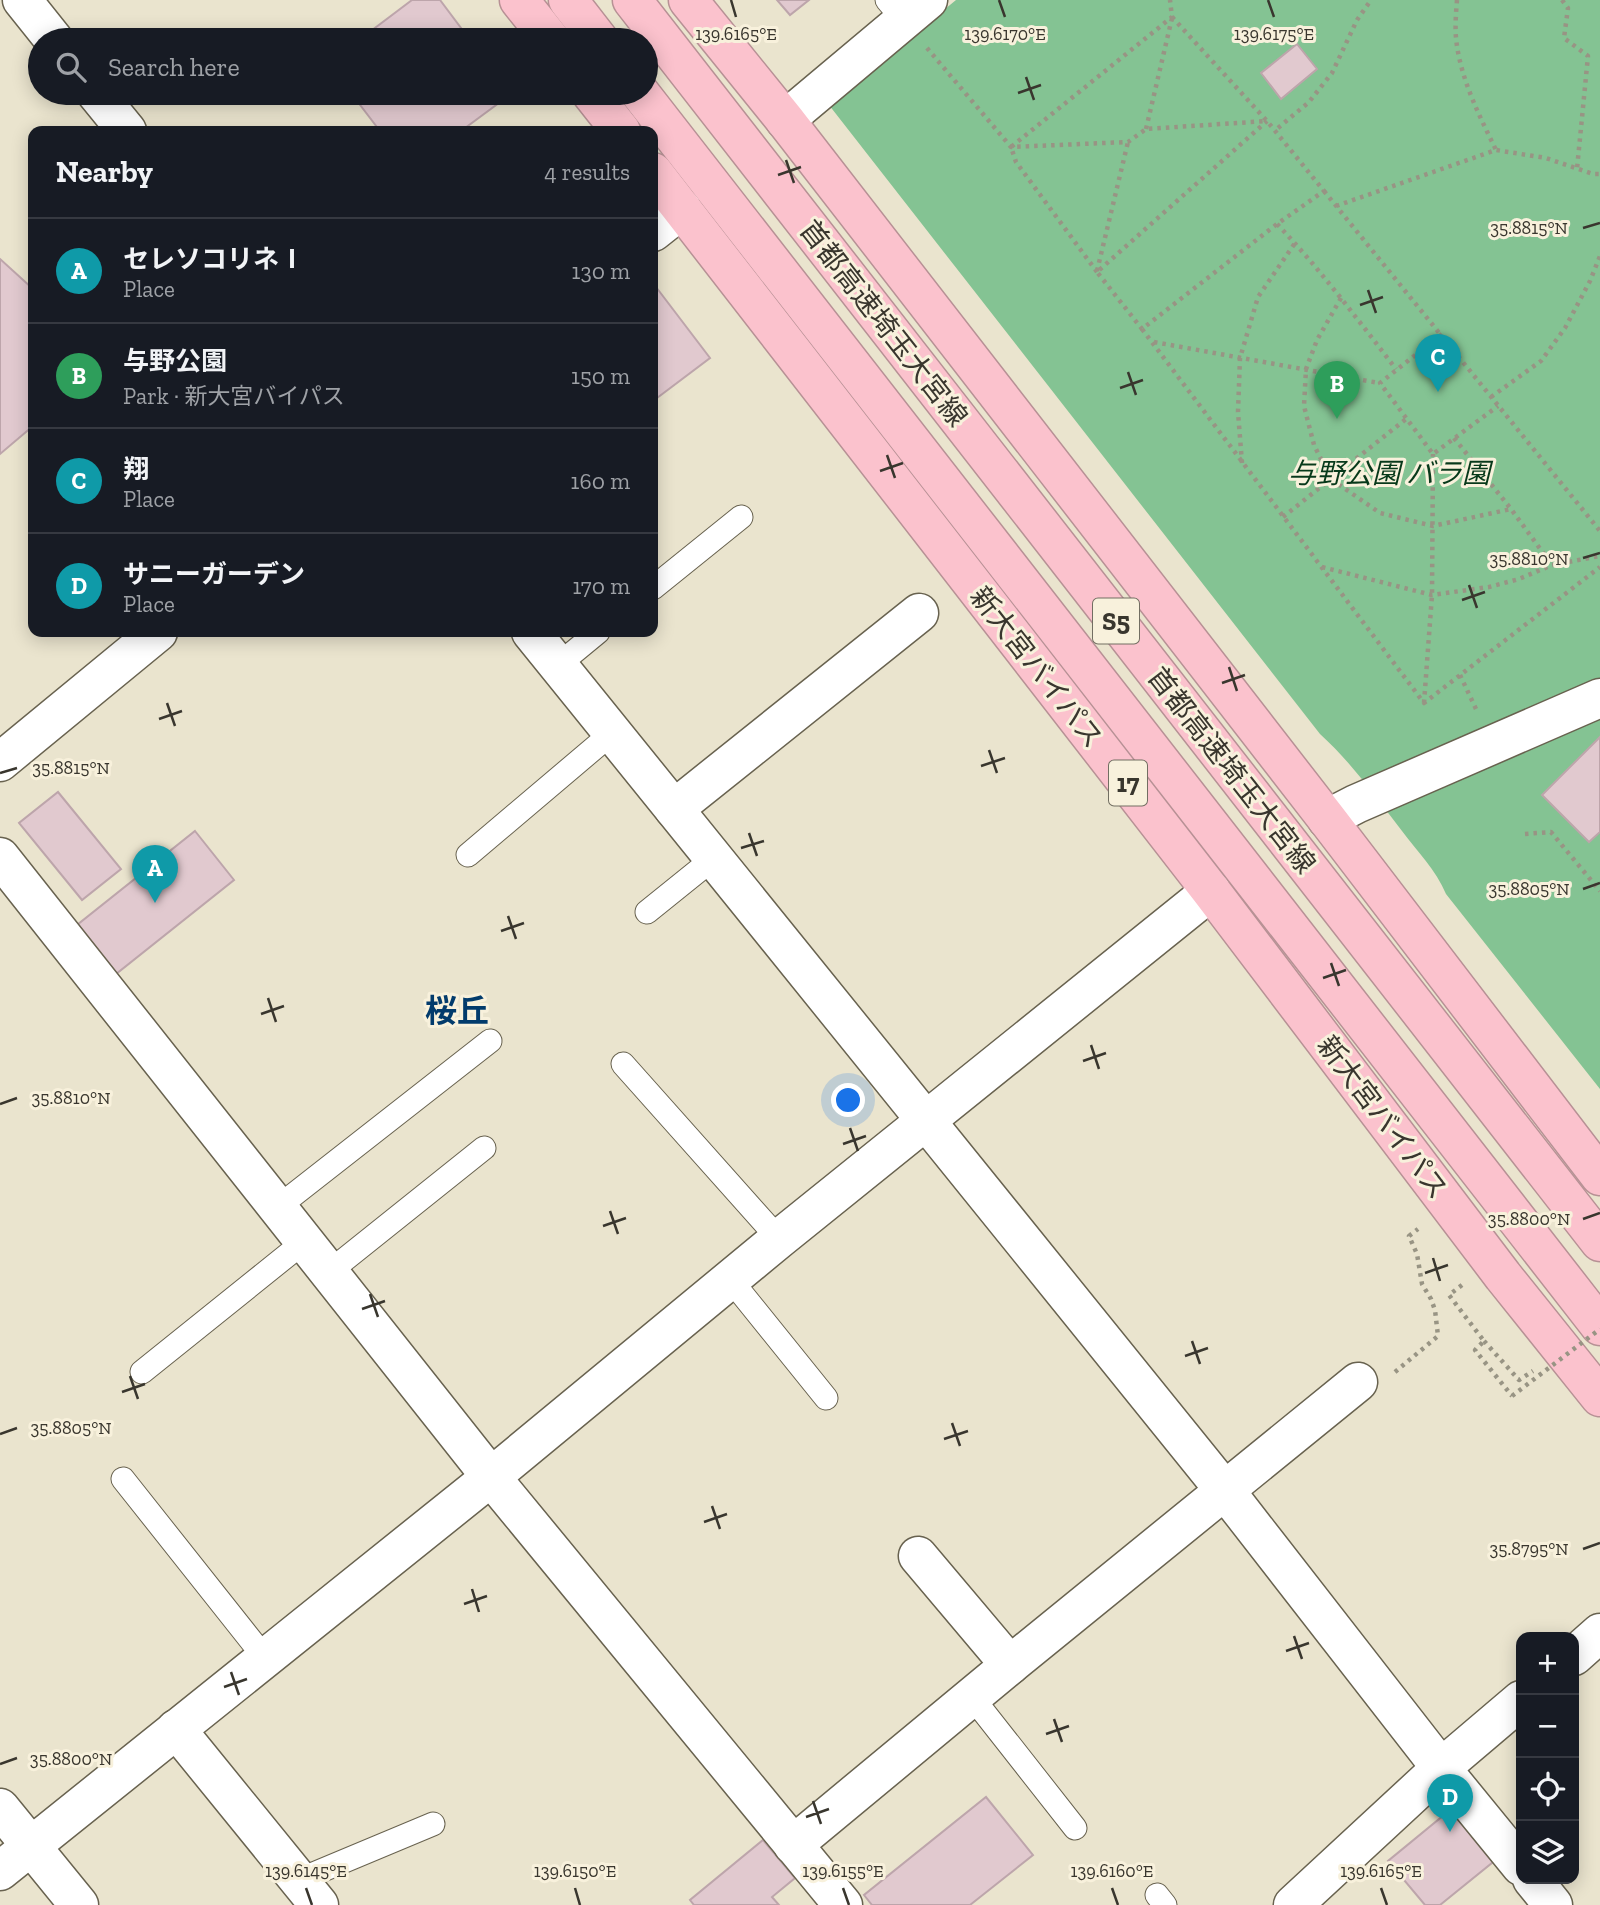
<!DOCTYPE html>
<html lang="en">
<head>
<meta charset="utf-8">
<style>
  :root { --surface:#171b24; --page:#20242c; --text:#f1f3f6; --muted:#9ea1a6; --line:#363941; --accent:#8c9099 }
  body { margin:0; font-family:"Zilla Slab","Noto Sans JP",serif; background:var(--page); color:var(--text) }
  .controls { position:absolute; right:21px; bottom:21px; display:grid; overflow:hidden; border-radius:14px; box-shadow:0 4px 18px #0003 }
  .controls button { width:63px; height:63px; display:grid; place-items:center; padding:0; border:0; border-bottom:2px solid var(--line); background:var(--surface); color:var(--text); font:35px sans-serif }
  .you { position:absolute; left:849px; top:1101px; width:24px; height:24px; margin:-18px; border:5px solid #fff; border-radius:50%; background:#1a73e8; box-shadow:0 0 0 10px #1a73e833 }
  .badge { display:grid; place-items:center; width:46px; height:46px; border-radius:50%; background:var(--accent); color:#fff; font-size:23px; font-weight:700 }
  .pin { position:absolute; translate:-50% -58px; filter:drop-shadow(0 2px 4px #0008) }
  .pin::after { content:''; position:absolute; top:37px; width:24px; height:21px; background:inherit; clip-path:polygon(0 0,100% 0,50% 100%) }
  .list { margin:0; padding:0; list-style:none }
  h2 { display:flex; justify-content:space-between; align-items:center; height:91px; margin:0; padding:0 28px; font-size:30px }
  h2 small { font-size:23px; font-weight:400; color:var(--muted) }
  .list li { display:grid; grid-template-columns:46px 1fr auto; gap:21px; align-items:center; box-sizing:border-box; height:105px; padding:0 28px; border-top:2px solid var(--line) }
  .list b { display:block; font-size:26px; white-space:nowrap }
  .list p { margin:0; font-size:23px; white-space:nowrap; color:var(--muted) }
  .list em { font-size:23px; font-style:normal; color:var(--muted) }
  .icon { flex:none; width:38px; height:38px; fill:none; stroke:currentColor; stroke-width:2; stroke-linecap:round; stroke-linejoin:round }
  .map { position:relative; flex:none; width:1600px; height:1905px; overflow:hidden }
  .search { position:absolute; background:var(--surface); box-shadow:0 4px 18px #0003; left:28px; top:28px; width:630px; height:77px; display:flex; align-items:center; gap:18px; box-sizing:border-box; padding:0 24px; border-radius:38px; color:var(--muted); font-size:26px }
  .panel { position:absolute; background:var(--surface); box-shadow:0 4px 18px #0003; left:28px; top:126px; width:630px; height:511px; border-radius:14px }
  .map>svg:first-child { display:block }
</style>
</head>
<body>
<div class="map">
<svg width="1600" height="1905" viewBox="0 0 1600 1905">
  <rect width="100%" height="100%" fill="#eae4ce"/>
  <path fill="#84c393" d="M956 0H1600V1089L1446 894C1436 870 1417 851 1402 831 1376 797 1351 762 1320 734L829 105Z"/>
  <g fill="#e1c9cf" stroke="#bda5ab" stroke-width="2">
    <path d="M412 0H440L470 40H359Z"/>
    <path d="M777 0H809L790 15Z"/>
    <path d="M1297 44 1317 69 1281 99 1261 73Z"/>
    <path d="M351 93H509L511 94 461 131H380Z"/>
    <path d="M0 259 33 289V426L0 454Z"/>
    <path d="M656 287 710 358 653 401V289Z"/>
    <path d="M1600 737V832L1589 842 1542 795Z"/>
    <path d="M58 792 121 869 82 900 19 823Z"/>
    <path d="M195 831 234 880 116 974 77 925Z"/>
    <path d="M986 1797 1033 1855 970 1905H872L864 1895Z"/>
    <path d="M1455 1806 1498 1858 1440 1905H1425L1388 1861Z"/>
    <path d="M763 1840 795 1878 772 1897 779 1905H694L690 1900Z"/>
  </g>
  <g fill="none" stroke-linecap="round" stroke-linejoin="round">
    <defs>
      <g id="lane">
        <path d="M887 0 904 20"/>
        <path d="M653 588 741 517"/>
        <path d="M558 665 598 632"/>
        <path d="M468 855 612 733"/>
        <path d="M647 912 714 858"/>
        <path d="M623 1064 779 1239"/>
        <path d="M278 1207 490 1041"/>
        <path d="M329 1272 484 1148"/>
        <path d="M730 1279 826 1398"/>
        <path d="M142 1372 305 1241"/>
        <path d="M123 1479 265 1658"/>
        <path d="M972 1697 1075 1828"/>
        <path d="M299 1880 433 1824"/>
        <path d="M1157 1895 1165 1905"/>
      </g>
      <g id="street">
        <path d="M22 0 54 40"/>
        <path d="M96 93 127 131"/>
        <path d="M785 120 928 0"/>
        <path d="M653 232 682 209"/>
        <path d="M531 632 1234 1502 1441 1768 1521 1866"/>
        <path d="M0 762 158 632"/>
        <path d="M674 809 919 613"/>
        <path d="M1327 819 1356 804 1600 698"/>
        <path d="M0 857 491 1477 843 1905"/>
        <path d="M918 1556 1010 1665"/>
        <path d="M1574 1656 1600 1633"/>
        <path d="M176 1729 319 1905"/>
        <path d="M0 1808 79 1905"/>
        <path d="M793 1845 1010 1665 1358 1382"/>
        <path d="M0 1871 491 1477 779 1239 1211 891"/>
        <path d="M1532 1879 1553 1905"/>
        <path d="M1293 1905 1441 1768 1521 1700"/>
      </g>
      <g id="highway">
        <path d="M519 0 551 40"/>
        <path d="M568 0 599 40"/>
        <path d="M632 0 1600 1242"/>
        <path d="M688 0 785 120 1327 819 1600 1176"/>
        <path d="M591 93 621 131"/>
        <path d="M640 93 1600 1326"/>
        <path d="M653 172 1211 891 1503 1276 1600 1397"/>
      </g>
    </defs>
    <use href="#lane" stroke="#68624f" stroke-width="25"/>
    <use href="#street" stroke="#68624f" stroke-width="41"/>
    <use href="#highway" stroke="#b79195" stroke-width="41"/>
    <g stroke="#989484" stroke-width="4.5" stroke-dasharray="3.5 5" stroke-linecap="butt">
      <path d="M1457 0C1456 12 1455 26 1456 38 1460 78 1479 115 1496 150"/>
      <path d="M1562 0 1568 8 1564 38 1588 56 1577 169"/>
      <path d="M1172 17 1267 121 1324 191 1277 224 1142 329 1097 272 1267 121"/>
      <path d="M927 48 1011 147 1128 142 1146 129 1267 121"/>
      <path d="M1278 128 1309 102 1332 73 1357 20 1371 0"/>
      <path d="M1146 129 1172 18"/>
      <path d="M1324 191 1600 531"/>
      <path d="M1336 206 1496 150 1546 158 1593 174H1600"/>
      <path d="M1277 224C1320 269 1358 320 1396 369"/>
      <path d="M1097 271 1128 142 1130 141"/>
      <path d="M1097 272 1016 162 1011 147 1172 17 1170 0"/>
      <path d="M1341 298 1317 340 1306 369 1304 406 1314 445 1331 479 1380 513 1433 526 1511 509"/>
      <path d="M1142 329 1424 703 1600 567"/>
      <path d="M1442 334 1380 383 1433 454 1498 406"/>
      <path d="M1154 342 1379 383"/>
      <path d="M1491 397 1541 361 1565 328 1590 281 1600 256"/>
      <path d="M1454 438 1511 509 1552 565"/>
      <path d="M1242 463 1238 412 1240 358 1258 297 1295 243"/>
      <path d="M1283 517 1406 419"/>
      <path d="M1322 567 1432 595 1489 587 1519 579 1552 565 1600 556"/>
      <path d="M1460 675 1476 709"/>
      <path d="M1424 703 1432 595 1433 454"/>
      <path d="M1525 834 1551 832 1600 891"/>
      <path d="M1462 1285 1449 1295 1484 1341 1475 1350 1512 1396"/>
      <path d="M1484 1341 1519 1380 1533 1371"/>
      <path d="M1395 1372 1438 1336 1435 1310 1431 1299 1422 1284 1417 1254 1409 1236 1418 1229"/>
    </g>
    <use href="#lane" stroke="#fff" stroke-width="23"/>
    <use href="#street" stroke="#fff" stroke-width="38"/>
    <use href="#highway" stroke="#fbc2cd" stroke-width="38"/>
    <path stroke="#989484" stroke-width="4.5" stroke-dasharray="3.5 5" stroke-linecap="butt" d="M1512 1396 1600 1329"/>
  </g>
  <path fill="none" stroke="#39362e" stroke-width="2.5" d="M731 0 736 17M999 0 1005 17M1268 0 1274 17M1026 77 1034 100M1018 93 1041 85M786 160 794 183M778 175 801 167M1583 228 1600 223M1368 290 1376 313M1360 305 1383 297M1128 372 1136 395M1120 388 1143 380M887 455 895 478M880 471 903 463M1583 558 1600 553M1469 585 1477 608M1462 600 1485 592M1229 667 1237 691M1222 683 1245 675M167 703 175 726M159 719 182 711M989 750 997 773M981 766 1005 758M0 773 17 768M749 833 757 856M741 848 764 841M1583 889 1600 883M508 916 516 939M501 931 524 923M1331 963 1339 986M1323 978 1346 970M268 998 276 1022M261 1014 284 1006M1091 1045 1099 1069M1083 1061 1106 1053M0 1104 17 1098M850 1128 858 1151M843 1144 866 1136M610 1211 618 1234M1583 1219 1600 1213M603 1226 626 1218M1433 1258 1440 1281M1425 1273 1448 1265M370 1294 378 1317M362 1309 385 1301M1192 1341 1200 1364M1185 1356 1208 1348M130 1376 138 1399M122 1392 145 1384M952 1423 960 1446M0 1434 17 1428M944 1439 968 1431M712 1506 720 1529M704 1522 727 1514M1583 1549 1600 1543M472 1589 479 1612M464 1604 487 1596M1294 1636 1302 1659M1286 1651 1309 1643M231 1672 239 1695M224 1687 247 1679M1054 1719 1062 1742M1046 1734 1069 1726M0 1764 17 1758M813 1801 821 1824M806 1817 829 1809M306 1888 312 1905M575 1888 580 1905M843 1888 849 1905M1112 1888 1118 1905M1381 1888 1387 1905"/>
  <g text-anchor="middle" stroke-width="6" stroke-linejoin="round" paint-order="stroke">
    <g fill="#f8f1dc" stroke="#726e62" stroke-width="2">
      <rect x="1093" y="598.5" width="46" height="45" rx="5"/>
      <rect x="1109" y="760.5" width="38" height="45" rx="5"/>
    </g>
    <g font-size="26" font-weight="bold" fill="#39362e">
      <text x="1116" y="630">S5</text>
      <text x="1128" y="792">17</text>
    </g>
    <g font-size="28" fill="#39362e" stroke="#f8f1dc">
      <text transform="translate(884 323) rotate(52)" y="10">首都高速埼玉大宮線</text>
      <text transform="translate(1037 667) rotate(52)" y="10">新大宮バイパス</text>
      <text transform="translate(1232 770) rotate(52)" y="10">首都高速埼玉大宮線</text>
      <text transform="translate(1383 1117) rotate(53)" y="10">新大宮バイパス</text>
    </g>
    <g font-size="28" font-style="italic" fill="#07391a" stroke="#f8f1dc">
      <text x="1389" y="483">与野公園 バラ園</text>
    </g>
    <g font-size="32" font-weight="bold" fill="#023b6c" stroke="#f8f1dc">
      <text x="457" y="1022">桜丘</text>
    </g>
  </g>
  <g font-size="18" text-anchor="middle" fill="#39362e" stroke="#f8f1dc" stroke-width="6" stroke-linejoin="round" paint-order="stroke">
    <text x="1005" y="40">139.6170°E</text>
    <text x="736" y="40">139.6165°E</text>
    <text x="1274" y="40">139.6175°E</text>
    <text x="1529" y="234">35.8815°N</text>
    <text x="1529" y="565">35.8810°N</text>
    <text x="71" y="774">35.8815°N</text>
    <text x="1529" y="895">35.8805°N</text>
    <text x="71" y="1104">35.8810°N</text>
    <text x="1529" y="1225">35.8800°N</text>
    <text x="71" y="1434">35.8805°N</text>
    <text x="1529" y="1555">35.8795°N</text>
    <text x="71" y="1765">35.8800°N</text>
    <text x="306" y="1877">139.6145°E</text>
    <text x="575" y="1877">139.6150°E</text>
    <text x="843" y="1877">139.6155°E</text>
    <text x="1112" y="1877">139.6160°E</text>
    <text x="1381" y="1877">139.6165°E</text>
  </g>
</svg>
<div class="controls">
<button>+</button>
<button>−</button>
<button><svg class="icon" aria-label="locate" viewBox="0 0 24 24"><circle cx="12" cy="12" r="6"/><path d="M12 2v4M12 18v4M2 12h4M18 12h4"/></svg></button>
<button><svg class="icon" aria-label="layers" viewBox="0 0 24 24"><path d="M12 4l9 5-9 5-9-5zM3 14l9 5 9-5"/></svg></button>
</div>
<div class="you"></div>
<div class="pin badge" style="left:155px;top:903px;background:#0f9aa8">A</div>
<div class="pin badge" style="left:1337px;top:419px;background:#2e9e5b">B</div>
<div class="pin badge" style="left:1438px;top:392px;background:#0f9aa8">C</div>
<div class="pin badge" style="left:1450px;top:1832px;background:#0f9aa8">D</div>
<div class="search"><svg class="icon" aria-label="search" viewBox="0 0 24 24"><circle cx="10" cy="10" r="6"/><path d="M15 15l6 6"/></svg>Search here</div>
<section class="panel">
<h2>Nearby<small>4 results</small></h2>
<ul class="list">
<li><span class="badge" style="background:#0f9aa8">A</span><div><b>セレソコリネⅠ</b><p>Place</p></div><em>130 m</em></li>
<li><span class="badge" style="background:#2e9e5b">B</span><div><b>与野公園</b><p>Park · 新大宮バイパス</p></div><em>150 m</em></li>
<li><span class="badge" style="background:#0f9aa8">C</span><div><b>翔</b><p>Place</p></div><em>160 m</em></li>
<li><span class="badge" style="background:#0f9aa8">D</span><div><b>サニーガーデン</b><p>Place</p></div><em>170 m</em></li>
</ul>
</section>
</div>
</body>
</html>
